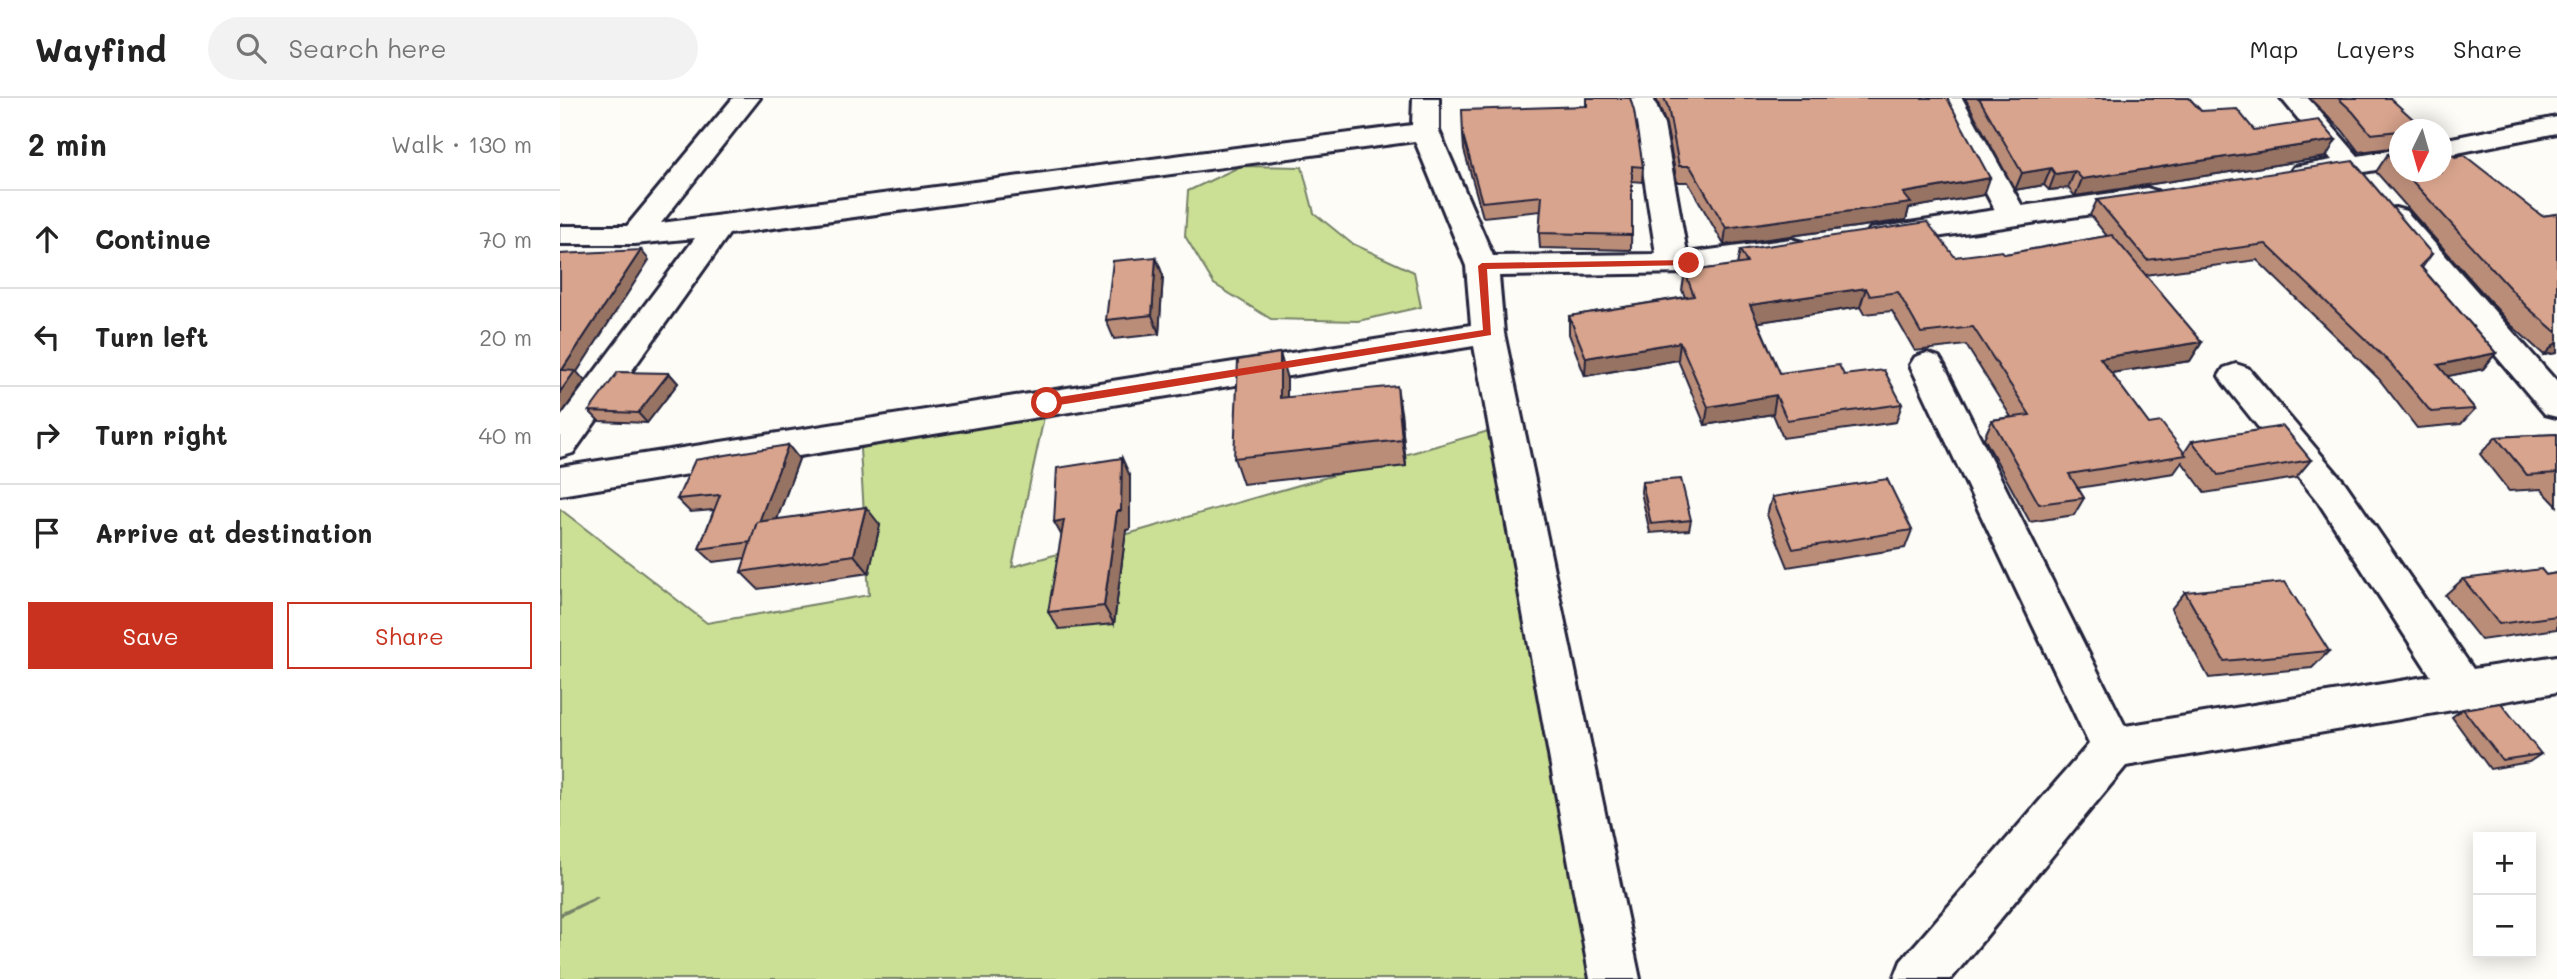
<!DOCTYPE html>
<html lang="en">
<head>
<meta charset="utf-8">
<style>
  :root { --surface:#fff; --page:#f2f2f2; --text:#222; --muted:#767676; --line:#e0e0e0; --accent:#c8321e }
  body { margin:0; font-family:Mali,sans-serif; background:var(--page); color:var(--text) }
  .controls { position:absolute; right:21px; bottom:21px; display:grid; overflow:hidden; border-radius:0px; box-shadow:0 4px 18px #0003 }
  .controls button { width:63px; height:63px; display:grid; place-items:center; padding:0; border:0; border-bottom:2px solid var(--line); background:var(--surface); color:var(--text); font:35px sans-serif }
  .compass { position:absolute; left:1829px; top:21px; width:63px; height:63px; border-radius:50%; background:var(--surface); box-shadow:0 4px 18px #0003; rotate:185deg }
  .stop { position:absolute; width:21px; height:21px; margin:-16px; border:5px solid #c8321e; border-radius:50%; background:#fff }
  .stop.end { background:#c8321e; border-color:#fff; box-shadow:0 2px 7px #0008 }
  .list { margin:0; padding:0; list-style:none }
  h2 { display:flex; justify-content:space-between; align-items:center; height:91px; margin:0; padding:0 28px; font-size:30px }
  h2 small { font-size:23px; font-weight:400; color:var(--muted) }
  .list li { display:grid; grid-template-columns:46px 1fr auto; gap:21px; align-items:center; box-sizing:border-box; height:98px; padding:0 28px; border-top:2px solid var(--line) }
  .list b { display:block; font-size:26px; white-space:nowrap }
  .list em { font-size:23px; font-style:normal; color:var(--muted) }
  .actions { display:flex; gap:14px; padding:21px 28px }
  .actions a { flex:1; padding:16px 0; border:2px solid var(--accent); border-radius:0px; text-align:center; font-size:24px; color:var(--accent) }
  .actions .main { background:var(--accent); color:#fff }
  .icon { flex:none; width:38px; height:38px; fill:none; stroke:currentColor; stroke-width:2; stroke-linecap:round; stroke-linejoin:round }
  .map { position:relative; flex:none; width:1997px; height:881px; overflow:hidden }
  header { display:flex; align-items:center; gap:42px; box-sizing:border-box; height:98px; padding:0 35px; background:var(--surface); border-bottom:2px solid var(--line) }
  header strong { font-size:33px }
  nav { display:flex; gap:38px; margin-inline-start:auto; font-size:24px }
  .search { width:490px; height:63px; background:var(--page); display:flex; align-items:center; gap:18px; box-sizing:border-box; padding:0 24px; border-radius:38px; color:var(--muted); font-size:26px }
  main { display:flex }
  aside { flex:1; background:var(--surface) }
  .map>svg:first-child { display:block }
</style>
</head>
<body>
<header>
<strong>Wayfind</strong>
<div class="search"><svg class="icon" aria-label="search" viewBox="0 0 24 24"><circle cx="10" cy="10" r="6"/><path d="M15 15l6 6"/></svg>Search here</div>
<nav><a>Map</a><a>Layers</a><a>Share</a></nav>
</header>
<main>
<aside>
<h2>2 min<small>Walk · 130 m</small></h2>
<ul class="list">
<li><svg class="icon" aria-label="ahead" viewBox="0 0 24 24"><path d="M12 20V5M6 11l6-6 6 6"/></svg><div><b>Continue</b></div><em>70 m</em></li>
<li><svg class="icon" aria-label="left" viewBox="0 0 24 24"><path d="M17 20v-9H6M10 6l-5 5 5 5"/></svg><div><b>Turn left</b></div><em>20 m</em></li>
<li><svg class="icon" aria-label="right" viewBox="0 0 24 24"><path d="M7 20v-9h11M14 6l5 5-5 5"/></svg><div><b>Turn right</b></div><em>40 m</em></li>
<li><svg class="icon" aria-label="arrive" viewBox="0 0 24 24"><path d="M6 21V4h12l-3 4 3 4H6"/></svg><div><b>Arrive at destination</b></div></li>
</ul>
<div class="actions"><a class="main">Save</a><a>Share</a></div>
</aside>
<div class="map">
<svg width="1997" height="881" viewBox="0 0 1997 881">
  <rect width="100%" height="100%" fill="#fdfcf7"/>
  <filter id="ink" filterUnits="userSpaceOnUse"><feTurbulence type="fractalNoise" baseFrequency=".0143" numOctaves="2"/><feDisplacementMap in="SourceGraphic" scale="14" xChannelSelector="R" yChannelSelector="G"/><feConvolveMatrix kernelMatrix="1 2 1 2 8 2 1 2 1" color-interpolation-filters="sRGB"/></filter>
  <g filter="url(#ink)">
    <g fill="#cbe095" stroke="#768168" stroke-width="2">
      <path d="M681 68 742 69 754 115 791 145 854 174 861 209 798 223 711 221 654 186 625 138 628 93Z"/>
      <path d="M487 305 452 469 946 328 1030 881H0V818L38 799 0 816V411L147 525 309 497 299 335Z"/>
    </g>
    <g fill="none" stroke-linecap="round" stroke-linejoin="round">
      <defs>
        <g id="street">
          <path d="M173 0H200L101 125 852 27 853 0H879V33L933 158 1096 156 1076 27 1067 0H1093L1104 27 1127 155 1231 141 1242 144 1246 151 1242 158 1129 175 939 178 944 235 1080 881H1030L914 248 0 397V369L911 227 906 168 855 43 169 136 13 355 0 359V320L135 140 75 146H0V128H67Z"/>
          <path d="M1376 0H1402L1462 108 1587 90 1597 93 1602 99 1597 105 1587 108 1321 147 1310 145 1306 138 1310 131 1435 112Z"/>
          <path d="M1721 0H1748L1798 58 1840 51V68L1744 84 1734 81 1730 75 1734 69 1772 62Z"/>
          <path d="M1997 19V35L1882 58V42Z"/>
          <path d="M1835 110 1846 113 1997 284V319L1985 316 1824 125 1820 119 1824 113Z"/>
          <path d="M1367 255 1379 259 1384 267 1565 628 1871 578 1759 405 1664 286 1659 278 1664 270 1676 266 1688 270 1785 385 1913 571 1997 558V594L1566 668 1391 881H1334L1341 863 1529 646 1350 267 1355 259Z"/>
        </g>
      </defs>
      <use href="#street" stroke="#22223b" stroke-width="6"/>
      <use href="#street" fill="#fdfcf7" fill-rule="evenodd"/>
    </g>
    <g fill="#ba8d79" stroke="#22223b" stroke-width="2">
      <path d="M1026 0H1070L1083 69 1082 84 1072 83 1071 152 980 150 979 135 981 113 923 119 904 52 903 37 1026 9Z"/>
      <path d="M1096 0H1387L1424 97 1349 110 1346 122 1164 147 1128 84H1117L1106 26Z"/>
      <path d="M1405 0H1629L1641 13 1766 59 1515 98 1508 90 1489 92 1484 87 1455 92Z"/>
      <path d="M1749 0H1830L1839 32V49L1799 54 1782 32Z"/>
      <path d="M1839 54V74H1881L1895 59 1982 118 1997 116V255L1984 257 1951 227 1816 74 1828 56Z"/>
      <path d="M1537 102 1872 156 1862 170 1936 255 1923 271 1887 278 1915 311 1901 326 1857 330 1819 281 1697 162 1585 177 1642 244 1630 263 1551 275 1589 326 1624 355 1632 343 1751 362 1736 380 1645 395 1622 364 1614 375 1518 390 1524 400 1514 417 1470 424 1424 340 1432 322 1451 319 1406 247 1355 253 1332 213 1304 216 1300 209 1198 224 1220 275 1284 277 1342 306 1336 324 1223 340 1213 316 1145 327 1118 262 1025 278 1009 236V218L1125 199 1122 192 1125 174 1177 167 1180 152 1395 159 1445 156 1547 138 1530 117Z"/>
      <path d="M596 159 603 178 599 236 554 241 546 222Z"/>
      <path d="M109 275 118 285 87 325 39 323 29 313Z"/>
      <path d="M727 281V300L841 314 846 368 683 386 674 360Z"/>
      <path d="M1997 336V408L1981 391 1949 393 1920 356 1936 339Z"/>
      <path d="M228 347 239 361 217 421 320 427 309 475 198 491 181 474 186 460 153 464 139 451 154 412 130 414 117 401Z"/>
      <path d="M570 378V431L566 432 554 526 499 531 488 514Z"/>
      <path d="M1082 384 1131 422 1129 432 1090 435 1081 394Z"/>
      <path d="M1212 399 1352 432 1345 450 1228 469 1207 417Z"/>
      <path d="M1997 475V531L1921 542 1885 497 1903 481 1986 477Z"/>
      <path d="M1625 494 1769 553 1752 570 1649 580 1611 511Z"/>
      <path d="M1903 611 1981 656 1969 664 1930 671 1892 619Z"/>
    </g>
    <g fill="#977363" stroke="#22223b" stroke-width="2">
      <path d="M1776 42 1766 59 1515 98 1522 81Z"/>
      <path d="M1491 70 1484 87 1455 92 1462 75Z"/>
      <path d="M1515 73 1508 90 1489 92 1495 76Z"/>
      <path d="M1430 80 1424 97 1349 110 1346 122 1164 147 1166 130 1343 95Z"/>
      <path d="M81 152 89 162 17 274 25 283 0 318V294L2 272Z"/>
      <path d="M596 159 603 178 599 236 592 217Z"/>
      <path d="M1306 190 1300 209 1187 226 1190 207Z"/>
      <path d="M1120 244 1118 262 1025 278 1026 260Z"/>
      <path d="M1642 244 1630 263 1531 278 1540 260Z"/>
      <path d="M1997 244V255L1984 257Z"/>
      <path d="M720 255 727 281V326L720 300Z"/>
      <path d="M1936 255 1923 271 1864 283 1878 267Z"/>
      <path d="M109 275 118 285 87 325 78 315Z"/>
      <path d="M837 288 841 314 846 368 842 342Z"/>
      <path d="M1216 297 1213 316 1145 327 1148 309Z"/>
      <path d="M228 347 239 361 204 457 191 444Z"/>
      <path d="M562 360 570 378V431L566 432 554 526 544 508 557 413Z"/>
      <path d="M306 409 320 427 309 475 294 457Z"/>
      <path d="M504 422V442L494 424Z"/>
    </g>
    <g fill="#d8a48d" stroke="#22223b" stroke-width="2">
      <path d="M1027 0H1070L1074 13 1083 69 1072 68V137L979 135 982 98 922 104 903 37 902 12 1027 8Z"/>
      <path d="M1104 0H1387L1430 80 1343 95 1351 105 1166 130 1130 68H1119L1108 9Z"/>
      <path d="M1419 0H1629L1641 13 1677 11 1694 32 1759 22 1776 42 1522 81 1515 73 1495 76 1491 70 1462 75Z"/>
      <path d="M1778 0H1830L1865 32H1839V33L1811 36 1793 14Z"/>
      <path d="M1881 47 1895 59 1904 57 1982 118 1997 116V235L1967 209 1844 74H1881Z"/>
      <path d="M1839 54V68L1828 56Z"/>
      <path d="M1793 63 1872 156 1860 168 1936 255 1878 267 1915 311 1871 314 1831 266 1706 146 1587 162 1537 102Z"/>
      <path d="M1367 124 1395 159 1442 153 1445 156 1552 137 1642 244 1540 260 1589 326 1601 324 1626 357 1509 376 1524 400 1479 406 1432 322 1470 317 1413 229 1361 235 1338 194 1310 198 1306 190 1190 207 1220 275 1279 267 1284 277 1324 272 1342 306 1227 322 1216 297 1148 309 1120 244 1026 260 1009 218 1134 198 1125 174 1187 165 1180 152Z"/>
      <path d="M81 152 2 272 15 273 0 294V156Z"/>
      <path d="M596 159 592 217 546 222 553 163Z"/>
      <path d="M720 255V300L837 288 842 342 674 360 678 262Z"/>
      <path d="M58 274 109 275 78 315 29 313Z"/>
      <path d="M1723 328 1751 362 1658 377 1632 343Z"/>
      <path d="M1997 336V375L1967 377 1936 339Z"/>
      <path d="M228 347 199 424H197L191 444 139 451 160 397 117 401 135 362Z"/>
      <path d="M562 360 561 413H557L544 508 488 514 504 422 494 424 497 370Z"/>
      <path d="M1121 381 1131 422 1091 426 1082 384Z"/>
      <path d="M1327 381 1352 432 1233 451 1212 399Z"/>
      <path d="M306 409 294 457 181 474 197 424Z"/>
      <path d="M1981 471 1986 477 1997 475V518L1939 526 1903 481Z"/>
      <path d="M1725 484 1769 553 1664 563 1625 494Z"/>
      <path d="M1941 605 1981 656 1942 662 1903 611Z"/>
    </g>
  </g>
  <path fill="#c8321e" d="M1129 162 1132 167 927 171 931 237 487 309 482 305 487 301 923 232 918 168 922 165Z"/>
</svg>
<div class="controls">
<button>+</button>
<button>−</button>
</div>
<svg class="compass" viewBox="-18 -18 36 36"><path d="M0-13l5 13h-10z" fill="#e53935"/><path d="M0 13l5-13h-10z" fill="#767676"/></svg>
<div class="stop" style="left:487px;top:305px"></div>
<div class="stop end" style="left:1129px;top:165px"></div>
</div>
</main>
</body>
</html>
